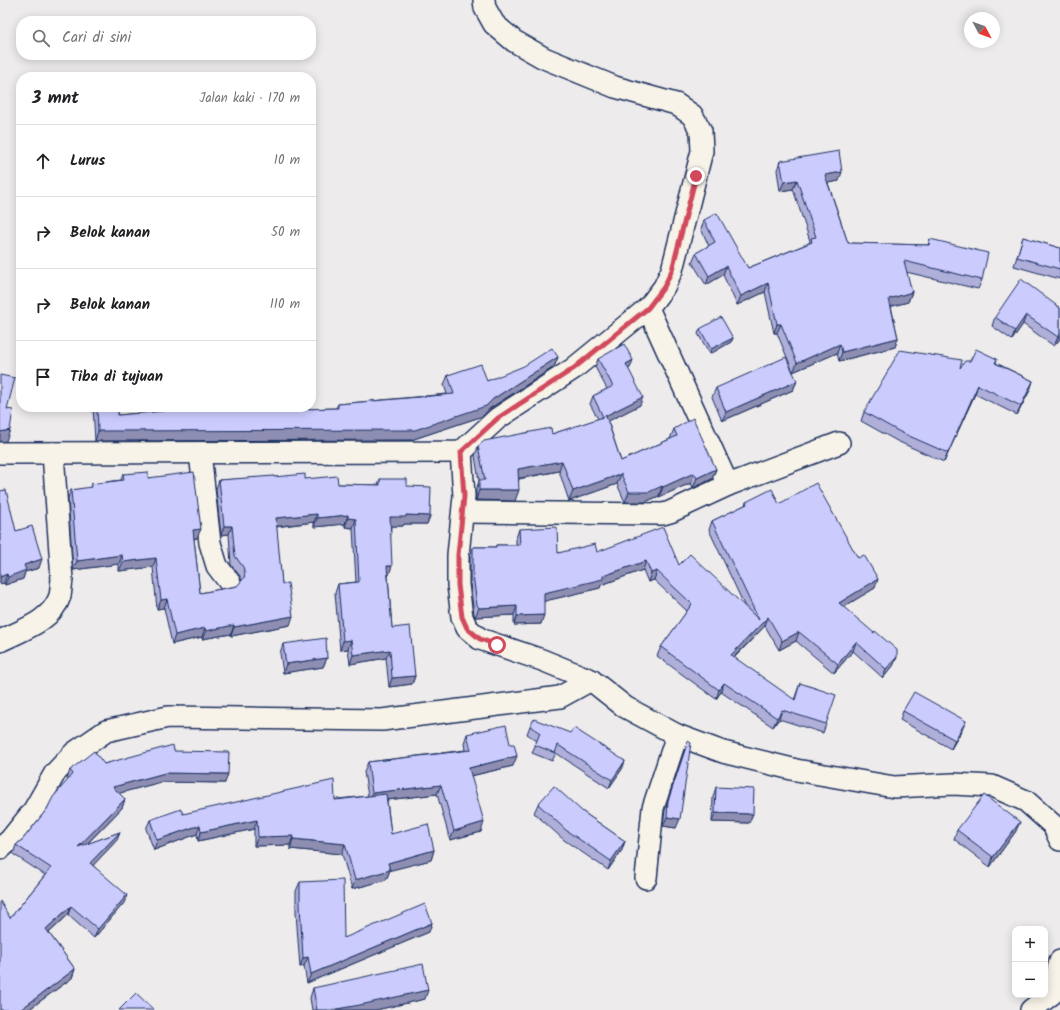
<!DOCTYPE html>
<html lang="id">
<head>
<meta charset="utf-8">
<style>
  :root { --surface:#fff; --page:#f2f2f2; --text:#202124; --muted:#757577; --line:#e0e0e0 }
  body { margin:0; font-family:Kalam,sans-serif; background:var(--page); color:var(--text) }
  .controls { position:absolute; right:12px; bottom:12px; display:grid; overflow:hidden; border-radius:8px; box-shadow:0 2px 10px #0003 }
  .controls button { width:36px; height:36px; display:grid; place-items:center; padding:0; border:0; border-bottom:1px solid var(--line); background:var(--surface); color:var(--text); font:20px sans-serif }
  .compass { position:absolute; left:964px; top:12px; width:36px; height:36px; border-radius:50%; background:var(--surface); box-shadow:0 2px 10px #0003; rotate:131deg }
  .stop { position:absolute; width:12px; height:12px; margin:-9px; border:3px solid #d1495b; border-radius:50%; background:#fff }
  .stop.end { background:#d1495b; border-color:#fff; box-shadow:0 1px 4px #0008 }
  .list { margin:0; padding:0; list-style:none }
  h2 { display:flex; justify-content:space-between; align-items:center; height:52px; margin:0; padding:0 16px; font-size:17px }
  h2 small { font-size:13px; font-weight:400; color:var(--muted) }
  .list li { display:grid; grid-template-columns:26px 1fr auto; gap:12px; align-items:center; box-sizing:border-box; height:72px; padding:0 16px; border-top:1px solid var(--line) }
  .list b { display:block; font-size:15px; white-space:nowrap }
  .list em { font-size:13px; font-style:normal; color:var(--muted) }
  .icon { flex:none; width:22px; height:22px; fill:none; stroke:currentColor; stroke-width:2; stroke-linecap:round; stroke-linejoin:round }
  .map { position:relative; flex:none; width:1060px; height:1010px; overflow:hidden }
  .search { position:absolute; background:var(--surface); box-shadow:0 2px 10px #0003; left:16px; top:16px; width:300px; height:44px; display:flex; align-items:center; gap:10px; box-sizing:border-box; padding:0 14px; border-radius:16px; color:var(--muted); font-size:15px }
  .panel { position:absolute; background:var(--surface); box-shadow:0 2px 10px #0003; left:16px; top:72px; width:300px; height:340px; border-radius:16px }
  .map>svg:first-child { display:block }
</style>
</head>
<body>
<div class="map">
<svg width="1060" height="1010" viewBox="0 0 1060 1010">
  <rect width="100%" height="100%" fill="#eeebec"/>
  <filter id="ink" filterUnits="userSpaceOnUse"><feTurbulence type="fractalNoise" baseFrequency=".025" numOctaves="2"/><feDisplacementMap in="SourceGraphic" scale="8" xChannelSelector="R" yChannelSelector="G"/><feConvolveMatrix kernelMatrix="1 2 1 2 8 2 1 2 1" color-interpolation-filters="sRGB"/></filter>
  <g filter="url(#ink)">
    <g fill="none" stroke-linecap="round" stroke-linejoin="round">
      <defs>
        <g id="minor">
          <path d="M648 308 728 485"/>
          <path d="M461 452 464 496 458 555V585L462 617 467 628 480 639 542 660 591 680 625 707 677 735 723 752 796 770 894 787 953 784 992 786 1026 801 1053 825 1060 840"/>
          <path d="M0 453 461 452 498 418 573 369 648 308 664 287 672 270 702 151 701 131 692 115 676 104 615 87 544 58 514 41 494 24 485 8 484 0"/>
          <path d="M200 453 210 543 217 566 230 583"/>
          <path d="M463 512 663 514 670 512 728 485 839 443"/>
          <path d="M0 641C22 630 52 621 60 596 61 591 61 585 62 580L53 453"/>
          <path d="M0 849 10 840 34 810 55 773 74 753 106 731 168 717 382 720 560 697 591 680"/>
          <path d="M646 878 653 808 677 735"/>
          <path d="M1031 1010 1052 994 1060 961"/>
        </g>
      </defs>
      <use href="#minor" stroke="#1b2f5e" stroke-width="24"/>
      <use href="#minor" stroke="#f7f3e8" stroke-width="21"/>
    </g>
    <g fill="#afafda" stroke="#1b2f5e">
      <path d="M780 161 839 181 828 183 848 243 928 245 930 239 982 280 978 289 906 272 912 292 908 302 891 306 898 338 895 347 839 361 837 353 793 372 777 333H774L765 292 737 305 723 275 706 285 692 262 696 253 709 246 701 229 704 220 748 268 809 243 810 241 793 189 780 191 777 170Z"/>
      <path d="M1023 237 1060 248V279L1014 266Z"/>
      <path d="M1060 308V339L1054 346 1023 324 1012 340 992 326 995 317Z"/>
      <path d="M700 329 733 338 731 342 710 354 698 334Z"/>
      <path d="M558 357 554 367 489 409 483 416 411 440 95 441 93 407H118V415L162 411 164 407H263V410L336 408 338 404 447 394 444 385 448 375 487 381Z"/>
      <path d="M598 359 630 368 628 369 640 405 608 421 621 461 670 439 674 429 716 469 712 479 693 488 691 483 659 497V496L645 502H625L617 484 569 501 559 471 519 479 515 501 476 500V490L479 481 475 456 478 446 552 434 598 419 590 404 593 396 607 389 595 367Z"/>
      <path d="M997 359 996 363 1033 381 1030 390 1017 415 975 394 944 462 897 441 861 421 864 412 960 368 970 361Z"/>
      <path d="M797 381 793 390 722 421 712 397 716 388Z"/>
      <path d="M123 474 148 478 197 538 194 539 200 593 237 586 242 581 240 576 231 565 229 534 221 535 216 489 219 480 274 477 305 479 338 484 378 485 380 479 407 486 430 516 427 524H404L403 526H391L389 575H388L392 628 415 676 412 684 389 687 386 658 350 664 348 649 340 650 335 593 338 584 356 582 353 528 345 527V524L314 527V522L276 527 282 584 290 625 231 636V634L202 639V637L172 644 164 608 157 609 153 567 119 571V564L73 570 68 498 71 490 90 488 91 484 121 480Z"/>
      <path d="M0 491 16 531 39 568 25 572 23 579 5 585 4 583 0 584Z"/>
      <path d="M746 502 779 504 858 558 875 588 843 607 897 657 893 666 883 678 853 651 834 673 796 641 779 650 765 626 734 658 794 700 800 683 826 724 823 733 779 719 773 727 721 692 716 699 657 656 661 647 687 611 654 580 648 582 643 570 601 585 600 588 544 601 541 624 514 625V615L475 617 474 614 470 584V556L473 547H496V545H516V538L519 529 558 553 597 552 679 565 745 607 709 530 712 521 745 505Z"/>
      <path d="M283 644 327 658 323 667 283 673 280 653Z"/>
      <path d="M903 711 962 730 951 749 900 720Z"/>
      <path d="M530 726 625 761 622 769 609 788 556 753 552 761 532 753 537 741 527 734Z"/>
      <path d="M467 734 513 766 471 776 481 832 450 840 437 794 387 800 391 834 434 850 431 860 390 870 386 880 352 889 342 854 290 849V845L254 846V829L198 841 197 834 154 850 146 829 150 820 183 814 368 796 364 772 368 762 465 750 464 743Z"/>
      <path d="M688 741 676 828 663 826 665 810Z"/>
      <path d="M174 751 225 783 161 782 119 793 125 799 122 808 87 844 120 832 117 840 93 865 124 903 94 938 68 915 49 933 75 969 72 978 28 1010H0L10 918 45 875 13 854 16 845 23 839 47 809 68 780 67 779 70 770Z"/>
      <path d="M716 787 749 823 712 822 713 797Z"/>
      <path d="M538 804 583 812 625 841 622 850 608 870 564 840 534 813Z"/>
      <path d="M957 830 1016 831 990 867 954 839Z"/>
      <path d="M300 882 344 938 432 923 429 932 307 983 304 966 300 967 296 913V891Z"/>
      <path d="M313 988 425 999 376 1010H312L310 998Z"/>
    </g>
    <g fill="#8e8eb2" stroke="#1b2f5e">
      <path d="M842 172 839 181 822 184 825 175Z"/>
      <path d="M797 180 793 189 780 191 784 182Z"/>
      <path d="M726 266 723 275 706 285 709 276Z"/>
      <path d="M768 283 765 292 737 305 741 296Z"/>
      <path d="M912 292 908 302 886 308 889 299Z"/>
      <path d="M1026 315 1023 324 1012 340 1015 331Z"/>
      <path d="M777 324H781L777 333H774Z"/>
      <path d="M1060 334V339L1054 346 1058 337Z"/>
      <path d="M733 338 731 342 710 354 711 349Z"/>
      <path d="M898 338 895 347 839 361 842 352Z"/>
      <path d="M840 344 837 353 793 372 797 363Z"/>
      <path d="M558 357 554 367 489 409 483 416 411 440 95 441 98 431 493 399Z"/>
      <path d="M633 360 630 368 623 372 626 364Z"/>
      <path d="M797 381 793 390 722 421 726 412Z"/>
      <path d="M1033 381 1030 390 1017 415 1021 406Z"/>
      <path d="M978 385 975 394 944 462 948 453Z"/>
      <path d="M643 397 640 405 601 425 603 417Z"/>
      <path d="M10 430 6 441 0 442V432Z"/>
      <path d="M562 461 559 471 515 479 518 469Z"/>
      <path d="M716 469 712 479 693 488 697 478Z"/>
      <path d="M694 473 691 483 659 497 663 487Z"/>
      <path d="M621 474 617 484 569 501 573 491Z"/>
      <path d="M662 486 659 496 645 502H625L629 492Z"/>
      <path d="M479 490H519L515 501 476 500Z"/>
      <path d="M317 514 314 522 272 527 276 518Z"/>
      <path d="M348 515 345 524 314 527 317 518Z"/>
      <path d="M406 515 430 516 427 524H404L403 526H387L390 517Z"/>
      <path d="M348 518 356 519 353 528 345 527Z"/>
      <path d="M224 526H232L229 534 221 535Z"/>
      <path d="M201 529 197 538 190 539 193 530Z"/>
      <path d="M122 555 119 564 73 570 77 561Z"/>
      <path d="M156 558 153 567 119 571 123 562Z"/>
      <path d="M42 559 39 568 25 572 23 579 5 585 8 577 24 565Z"/>
      <path d="M646 561 643 570 601 585 600 588 541 602 544 593 603 576Z"/>
      <path d="M387 566H392L389 575H384Z"/>
      <path d="M657 571 654 580 648 582 651 573Z"/>
      <path d="M7 574 4 583 0 584V577Z"/>
      <path d="M878 579 875 588 835 612 839 603Z"/>
      <path d="M167 599 164 608 157 609 161 600Z"/>
      <path d="M517 606 514 615 475 617 479 608Z"/>
      <path d="M544 615 541 624 514 625 517 616Z"/>
      <path d="M293 616 290 625 231 636 234 627Z"/>
      <path d="M768 617 765 626 727 664 731 655Z"/>
      <path d="M234 625 231 634 202 639 206 631Z"/>
      <path d="M205 628 202 637 172 644 175 635Z"/>
      <path d="M799 632 796 641 779 650 782 641Z"/>
      <path d="M351 640 348 649 340 650 343 641Z"/>
      <path d="M856 642 853 651 834 673 838 664Z"/>
      <path d="M390 650 386 658 350 664 353 655Z"/>
      <path d="M897 657 893 666 883 678 886 669Z"/>
      <path d="M327 658 323 667 283 673 286 664Z"/>
      <path d="M415 676 412 684 389 687 392 678Z"/>
      <path d="M724 683 721 692 716 699 719 690Z"/>
      <path d="M782 710 779 719 773 727 777 718Z"/>
      <path d="M966 721 962 730 951 749 955 740Z"/>
      <path d="M517 756 513 766 466 777 469 768Z"/>
      <path d="M625 761 622 769 609 788 612 780Z"/>
      <path d="M165 773 228 774 225 783 161 782 109 796 113 787Z"/>
      <path d="M441 785 437 794 369 802 372 793Z"/>
      <path d="M125 799 122 808 75 856 78 847Z"/>
      <path d="M715 813 753 814 749 823 712 822Z"/>
      <path d="M667 817 680 819 676 828 663 826Z"/>
      <path d="M257 820 254 829 198 841 201 832Z"/>
      <path d="M484 822 481 832 450 840 454 831Z"/>
      <path d="M1020 822 1016 831 990 867 993 857Z"/>
      <path d="M200 825 197 834 154 850 157 840Z"/>
      <path d="M120 832 117 840 87 872 90 863Z"/>
      <path d="M293 836 290 845 254 846 258 837Z"/>
      <path d="M293 839 345 844 342 854 290 849Z"/>
      <path d="M625 841 622 850 608 870 611 861Z"/>
      <path d="M434 850 431 860 384 872 388 863Z"/>
      <path d="M390 870 386 880 352 889 355 880Z"/>
      <path d="M127 895 124 903 94 938 98 929Z"/>
      <path d="M71 906 68 915 43 938 46 929Z"/>
      <path d="M432 923 429 932 307 983 311 974Z"/>
      <path d="M308 957 304 966 300 967 303 958Z"/>
      <path d="M75 969 72 978 28 1010H20Z"/>
      <path d="M428 990 425 999 376 1010H331Z"/>
    </g>
    <g fill="#cbcbfe" stroke="#1b2f5e">
      <path d="M839 151 842 172 825 175 848 243 929 245 930 239 988 253 982 280 904 261 912 292 889 299 898 338 842 352 840 344 797 363 781 324H777L768 283 741 296 726 266 709 276 696 253 715 242 704 220 717 213 748 268 812 242 811 238 816 237 797 180 784 182 780 161Z"/>
      <path d="M1023 237 1060 248V269L1017 257Z"/>
      <path d="M1021 279 1060 308V334L1058 337 1026 315 1015 331 995 317Z"/>
      <path d="M721 317 733 338 711 349 700 329Z"/>
      <path d="M624 344 633 360 626 364 643 397 603 417 593 396 613 386 598 359Z"/>
      <path d="M552 348 558 357 493 399 486 406 415 430 98 431 97 407H118V415L164 411V407H263V410L338 408V404L454 394 448 375 481 364 487 381 524 366Z"/>
      <path d="M976 349 997 359 995 363 1033 381 1021 406 978 385 948 453 900 432 864 412 900 350 962 360 960 368 965 361H970Z"/>
      <path d="M786 357 797 381 726 412 716 388Z"/>
      <path d="M0 375 15 378 7 409 13 410 10 430 0 432Z"/>
      <path d="M606 416 621 461 677 436 674 429 693 418 716 469 697 478 694 473 663 487 662 486 649 492H629L621 474 573 491 562 461 518 469 519 490H479V480H485L478 446 484 441 551 428 552 434Z"/>
      <path d="M148 472V478L194 472 201 529 193 530 200 593 237 586 244 578 245 573 243 567 235 556 232 526H224L219 480 274 476V477L305 474V479L337 476 338 484 380 485V479H407V486L431 487 430 516 406 515V517H390L392 566H387L392 628 410 626 415 676 392 678 390 650 353 655 351 640 343 641 338 584 359 582 356 519 348 518V515L317 518V514L276 518 282 584 288 583 293 616 234 627V625L206 631 205 628 175 635 167 599 161 600 156 558 123 562 122 555 77 561 71 490 91 487V484L124 480 123 474Z"/>
      <path d="M816 483 858 558 864 555 878 579 839 603 874 633 875 631 897 650V657L886 669 856 642 838 664 799 632 782 641 768 617 731 655 795 700 800 683 836 695 826 724 782 710 777 718 724 683 719 690 661 647 692 604 657 571 651 573 646 561 603 576V579L544 593V615L517 616V606L479 608 477 605 473 575V547H496V545H520L519 529 557 527 558 553 595 544 597 552 663 527 679 565 690 554 759 620 712 521 747 504 746 502 772 489 779 504Z"/>
      <path d="M6 490 16 531 32 526 42 559 24 565 26 570 8 577 7 574 0 577V491Z"/>
      <path d="M326 638 327 658 286 664 283 644Z"/>
      <path d="M914 692 966 721 955 740 903 711Z"/>
      <path d="M534 719 570 733 574 728 625 761 612 780 558 745 555 753 535 745 540 733 530 726Z"/>
      <path d="M506 725 510 744H514L517 756 469 768 484 822 454 831 441 785 372 793 368 762 471 750 467 734Z"/>
      <path d="M688 741 691 743 680 819 667 817 668 801Z"/>
      <path d="M173 745 174 751 229 752 228 774 165 773 113 787 125 799 78 847 120 832 90 863 127 895 98 929 71 906 46 929 75 969 20 1010H0V901L10 918 51 868 16 845 23 839 47 809 53 797 73 774 70 770 94 751 104 764Z"/>
      <path d="M334 780 335 800 386 794 391 834 428 824 434 850 388 863 390 870 355 880 345 844 293 839V836L258 837 257 820 201 832 200 825 157 840 150 820 181 809 183 814Z"/>
      <path d="M554 786 583 812 625 841 611 861 567 831 538 804Z"/>
      <path d="M716 787 754 789 753 814 715 813Z"/>
      <path d="M984 795 1020 822 993 857 957 830Z"/>
      <path d="M343 880 344 938 425 904 432 923 311 974 308 957 303 958 300 904V882Z"/>
      <path d="M423 964 428 990 360 1005 331 1010H317L313 988Z"/>
      <path d="M136 993 154 1010H119Z"/>
    </g>
  </g>
  <g fill="none" stroke-linecap="round" stroke-linejoin="round" filter="url(#ink)">
    <path stroke="#d1495b" stroke-width="5" d="M497 645 480 639 467 628 462 617 458 585V555L464 496 461 452 498 418 573 369 648 308 664 287 672 270 696 176"/>
  </g>
</svg>
<div class="controls">
<button>+</button>
<button>−</button>
</div>
<svg class="compass" viewBox="-18 -18 36 36"><path d="M0-13l5 13h-10z" fill="#e53935"/><path d="M0 13l5-13h-10z" fill="#757577"/></svg>
<div class="stop" style="left:497px;top:645px"></div>
<div class="stop end" style="left:696px;top:176px"></div>
<div class="search"><svg class="icon" aria-label="search" viewBox="0 0 24 24"><circle cx="10" cy="10" r="6"/><path d="M15 15l6 6"/></svg>Cari di sini</div>
<section class="panel">
<h2>3 mnt<small>Jalan kaki · 170 m</small></h2>
<ul class="list">
<li><svg class="icon" aria-label="ahead" viewBox="0 0 24 24"><path d="M12 20V5M6 11l6-6 6 6"/></svg><div><b>Lurus</b></div><em>10 m</em></li>
<li><svg class="icon" aria-label="right" viewBox="0 0 24 24"><path d="M7 20v-9h11M14 6l5 5-5 5"/></svg><div><b>Belok kanan</b></div><em>50 m</em></li>
<li><svg class="icon" aria-label="right" viewBox="0 0 24 24"><path d="M7 20v-9h11M14 6l5 5-5 5"/></svg><div><b>Belok kanan</b></div><em>110 m</em></li>
<li><svg class="icon" aria-label="arrive" viewBox="0 0 24 24"><path d="M6 21V4h12l-3 4 3 4H6"/></svg><div><b>Tiba di tujuan</b></div></li>
</ul>
</section>
</div>
</body>
</html>
